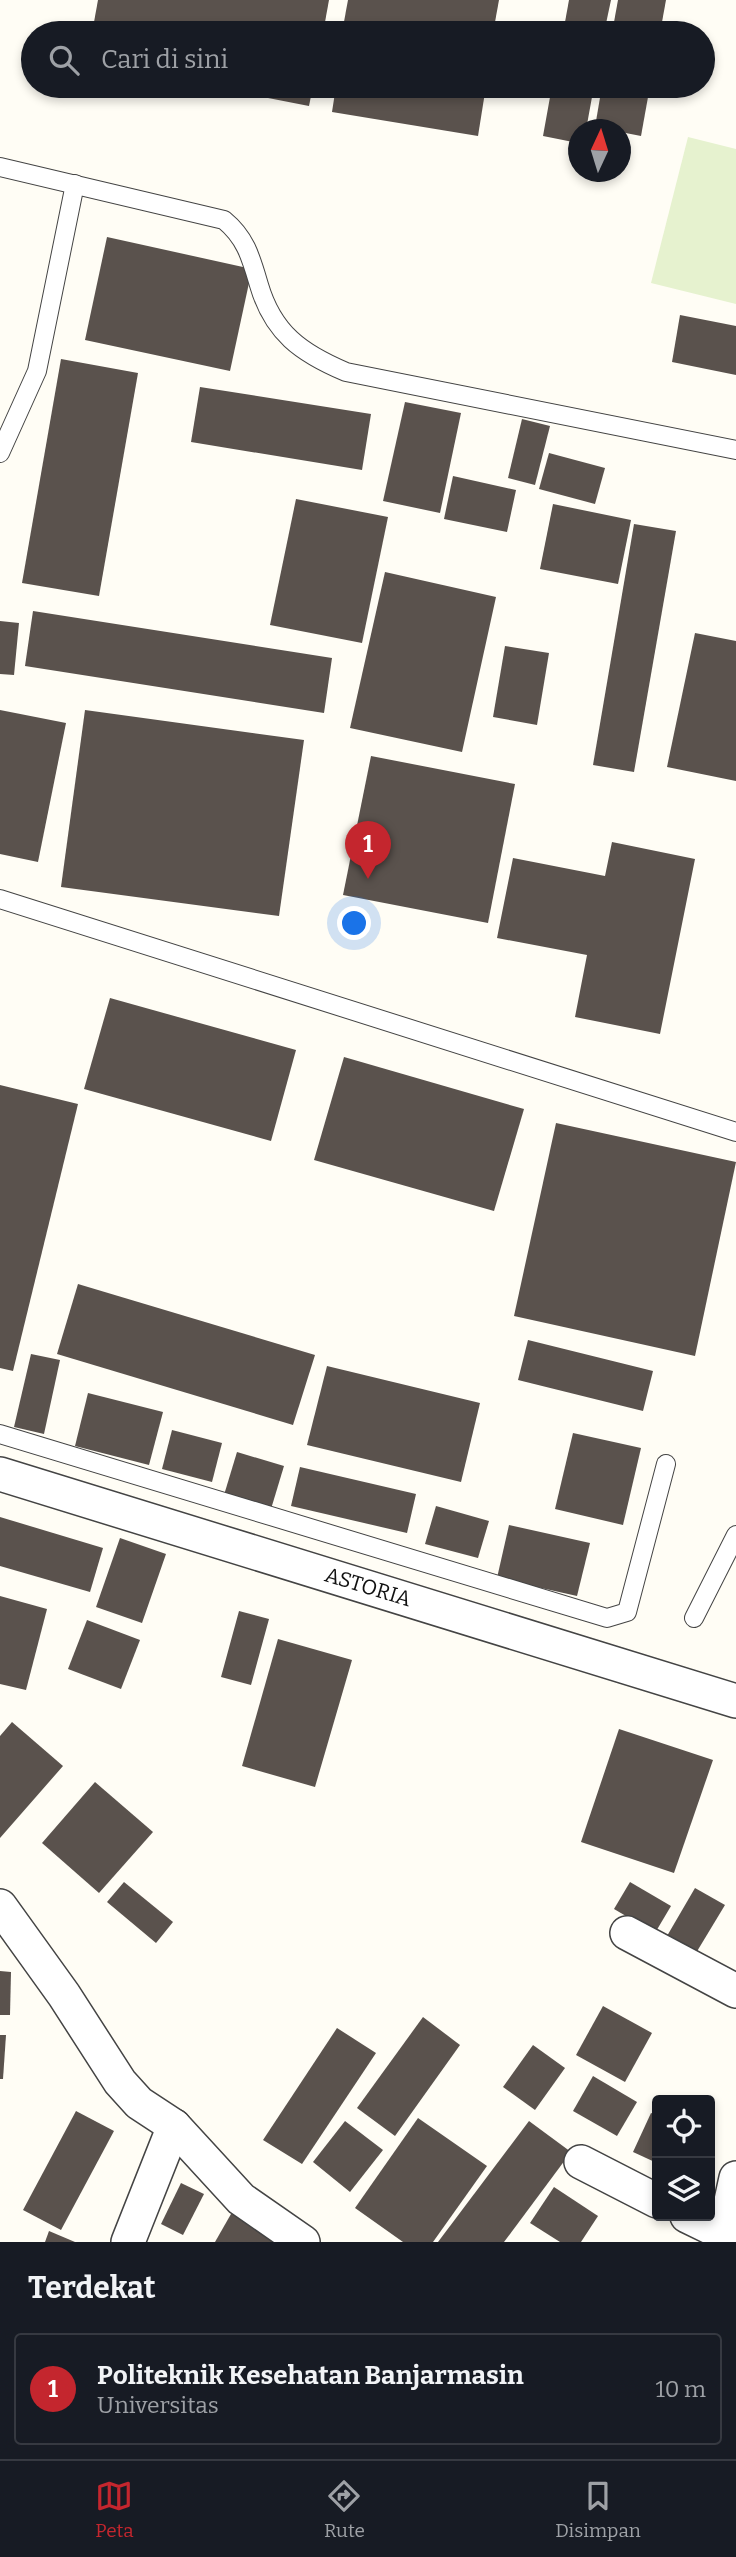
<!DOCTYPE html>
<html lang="id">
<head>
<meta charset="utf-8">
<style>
  :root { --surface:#171b24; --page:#20242c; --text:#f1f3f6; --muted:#9ea1a6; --line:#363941; --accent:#c4262e }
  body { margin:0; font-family:Bitter,serif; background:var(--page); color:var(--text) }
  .controls { position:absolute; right:21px; bottom:21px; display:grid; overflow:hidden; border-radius:7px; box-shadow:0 4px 10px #0003 }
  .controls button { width:63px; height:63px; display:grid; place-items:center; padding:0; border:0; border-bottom:2px solid var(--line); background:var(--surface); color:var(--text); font:35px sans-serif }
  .compass { position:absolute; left:568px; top:119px; width:63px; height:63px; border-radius:50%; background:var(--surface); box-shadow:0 4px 10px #0003; rotate:4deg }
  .you { position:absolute; left:355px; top:924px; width:24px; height:24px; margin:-18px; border:5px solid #fff; border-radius:50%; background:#1a73e8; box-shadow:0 0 0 10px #1a73e833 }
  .badge { display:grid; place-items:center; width:46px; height:46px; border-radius:50%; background:var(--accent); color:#fff; font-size:23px; font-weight:700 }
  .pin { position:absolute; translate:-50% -58px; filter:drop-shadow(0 2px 4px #0008) }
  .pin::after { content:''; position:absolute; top:37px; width:24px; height:21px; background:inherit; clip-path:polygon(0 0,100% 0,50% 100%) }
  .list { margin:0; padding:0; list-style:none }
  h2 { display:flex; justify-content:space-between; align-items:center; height:91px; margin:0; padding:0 28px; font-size:30px }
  h2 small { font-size:23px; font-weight:400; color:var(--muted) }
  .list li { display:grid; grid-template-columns:46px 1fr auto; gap:21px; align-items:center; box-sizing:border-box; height:112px; margin:0 14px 14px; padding:0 14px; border:2px solid var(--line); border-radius:7px }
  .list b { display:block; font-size:26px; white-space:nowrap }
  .list p { margin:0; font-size:23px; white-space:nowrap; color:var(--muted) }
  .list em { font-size:23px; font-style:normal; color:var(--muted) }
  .icon { flex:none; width:38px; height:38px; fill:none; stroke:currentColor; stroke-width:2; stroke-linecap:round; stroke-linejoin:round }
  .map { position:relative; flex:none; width:736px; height:2242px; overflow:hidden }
  .search { position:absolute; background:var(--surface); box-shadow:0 4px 10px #0003; left:21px; right:21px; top:21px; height:77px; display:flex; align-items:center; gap:18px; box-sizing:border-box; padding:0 24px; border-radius:38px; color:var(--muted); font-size:26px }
  .sheet { height:217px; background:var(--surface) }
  nav { display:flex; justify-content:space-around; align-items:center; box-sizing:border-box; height:98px; border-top:2px solid var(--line); background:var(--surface); font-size:19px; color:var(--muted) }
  nav a { display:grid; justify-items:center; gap:4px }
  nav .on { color:var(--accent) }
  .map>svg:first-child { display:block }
</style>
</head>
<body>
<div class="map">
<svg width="736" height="2242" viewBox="0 0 736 2242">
  <rect width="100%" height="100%" fill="#fffdf5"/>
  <path fill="#e6f2cf" d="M688 137 736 149V304L651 283Z"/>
  <g fill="#5a524d">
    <path d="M98 0H329L323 33H92Z"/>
    <path d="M348 0H499L493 33H377L343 27Z"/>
    <path d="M569 0H611L604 33H563Z"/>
    <path d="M618 0H666L660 33H612Z"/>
    <path d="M207 86H313L309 106Z"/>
    <path d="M336 86H486L478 136 332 112Z"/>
    <path d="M552 86H594L586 130H578V143L543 136Z"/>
    <path d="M602 86H650L641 136 595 127Z"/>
    <path d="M107 237 252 269 230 371 85 340Z"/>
    <path d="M680 315 736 326V375L672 362Z"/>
    <path d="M61 359 138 373 99 596 22 583Z"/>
    <path d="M200 387 371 414 362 470 191 442Z"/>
    <path d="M405 402 461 413 440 513 383 501Z"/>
    <path d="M522 419 550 426 535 485 508 478Z"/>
    <path d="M549 453 605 468 595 504 539 489Z"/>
    <path d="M453 476 516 490 507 532 444 519Z"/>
    <path d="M296 499 388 517 362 643 270 625Z"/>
    <path d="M553 504 631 520 618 584 540 569Z"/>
    <path d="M634 524 676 531 634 772 593 765Z"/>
    <path d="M385 572 496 597 462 752 350 728Z"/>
    <path d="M33 611 332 658 324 713 25 666Z"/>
    <path d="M0 621 19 623 14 675 0 674Z"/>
    <path d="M695 633 736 641V781L667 767Z"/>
    <path d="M505 646 549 653 537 725 493 717Z"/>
    <path d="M0 710 66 723 38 862 0 854Z"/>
    <path d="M85 710 304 740 279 916 61 887Z"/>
    <path d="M371 756 515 784 488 923 343 895Z"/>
    <path d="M612 842 695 859 660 1034 575 1017 587 955 497 938 513 858 605 876Z"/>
    <path d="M110 998 296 1050 271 1141 84 1089Z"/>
    <path d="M344 1057 524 1109 494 1211 314 1160Z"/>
    <path d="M0 1085 78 1104 13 1371 0 1368Z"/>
    <path d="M556 1123 736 1162 695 1356 514 1316Z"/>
    <path d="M78 1284 315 1355 293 1425 57 1354Z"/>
    <path d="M528 1340 653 1371 643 1411 518 1380Z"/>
    <path d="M31 1354 60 1360 44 1434 14 1427Z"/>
    <path d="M327 1366 480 1403 461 1482 307 1445Z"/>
    <path d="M88 1393 163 1412 149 1465 75 1446Z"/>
    <path d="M172 1430 222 1443 212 1482 162 1469Z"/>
    <path d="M573 1433 641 1448 623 1525 555 1509Z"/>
    <path d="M237 1452 284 1466 271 1509 224 1495Z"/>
    <path d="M300 1467 416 1494 407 1533 291 1506Z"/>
    <path d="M436 1506 489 1521 478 1558 425 1544Z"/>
    <path d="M0 1517 103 1548 90 1592 0 1566Z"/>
    <path d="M509 1525 590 1543 577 1596 497 1578Z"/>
    <path d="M120 1538 166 1554 142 1623 96 1607Z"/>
    <path d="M0 1596 47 1609 26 1690 0 1684Z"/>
    <path d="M239 1611 269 1619 251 1685 221 1677Z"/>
    <path d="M87 1620 140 1640 121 1689 68 1669Z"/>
    <path d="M278 1639 352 1660 315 1787 242 1766Z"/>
    <path d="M12 1722 63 1766 0 1838V1736Z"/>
    <path d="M619 1729 713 1760 674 1873 581 1842Z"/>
    <path d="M95 1782 153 1832 99 1893 42 1843Z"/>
    <path d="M124 1882 173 1922 156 1943 107 1902Z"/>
    <path d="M630 1882 671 1906 655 1933 614 1909Z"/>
    <path d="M695 1888 725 1905 696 1953 667 1936Z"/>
    <path d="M0 1971 11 1972 10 2015H0Z"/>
    <path d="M603 2006 652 2033 625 2082 576 2055Z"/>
    <path d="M423 2017 460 2045 395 2136 357 2108Z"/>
    <path d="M337 2028 376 2053 302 2164 263 2140Z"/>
    <path d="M0 2035H6L3 2079H0Z"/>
    <path d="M533 2045 565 2068 535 2110 503 2087Z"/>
    <path d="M593 2076 637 2102 617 2136 573 2111Z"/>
    <path d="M76 2111 114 2131 61 2230 23 2210Z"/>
    <path d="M651 2113 657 2115V2163L633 2152Z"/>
    <path d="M418 2118 487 2166 433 2242H403L355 2208Z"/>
    <path d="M345 2121 383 2150 350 2192 313 2162Z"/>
    <path d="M529 2121 571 2152 504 2242H438Z"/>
    <path d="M181 2183 204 2194 183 2235 161 2224Z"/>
    <path d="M554 2187 598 2216 581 2242H560L530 2223Z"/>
    <path d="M235 2207 278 2231 272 2242H215Z"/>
    <path d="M49 2231 75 2242H45Z"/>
  </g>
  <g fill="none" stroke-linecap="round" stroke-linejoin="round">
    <defs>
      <g id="lane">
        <path d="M0 167 224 220C246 238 251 258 259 285 273 333 301 353 346 372L736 450"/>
        <path d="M0 453 37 371 75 184"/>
        <path d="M0 899 736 1132"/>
        <path d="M0 1434 607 1618 627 1612 666 1464"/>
        <path d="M694 1618 736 1535"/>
      </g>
      <g id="street">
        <path d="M0 1474 736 1701"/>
        <path d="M0 1906 64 1995 120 2082 139 2103 174 2126 241 2199 303 2242"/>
        <path d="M627 1933 736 1991"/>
        <path d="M581 2162 657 2201"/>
        <path d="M687 2216 724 2234"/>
        <path d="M128 2242 174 2126"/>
        <path d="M722 2242 736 2178"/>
      </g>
    </defs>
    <use href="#lane" stroke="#444" stroke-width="20"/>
    <use href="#street" stroke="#444" stroke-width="36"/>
    <use href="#lane" stroke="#fff" stroke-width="18"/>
    <use href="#street" stroke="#fff" stroke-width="33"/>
  </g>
  <g text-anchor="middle" stroke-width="7" stroke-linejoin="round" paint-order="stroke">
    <g font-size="21" fill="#111" stroke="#fff">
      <text transform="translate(368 1587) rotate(17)" y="7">ASTORIA</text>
    </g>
  </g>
</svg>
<div class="controls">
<button><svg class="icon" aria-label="locate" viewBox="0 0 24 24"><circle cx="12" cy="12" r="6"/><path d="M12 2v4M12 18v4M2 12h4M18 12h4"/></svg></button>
<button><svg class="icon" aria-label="layers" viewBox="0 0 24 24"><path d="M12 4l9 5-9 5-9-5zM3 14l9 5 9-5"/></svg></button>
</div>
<svg class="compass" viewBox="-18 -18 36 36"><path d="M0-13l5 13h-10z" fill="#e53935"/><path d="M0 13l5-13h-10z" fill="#9ea1a6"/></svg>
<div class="you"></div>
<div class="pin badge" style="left:368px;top:879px">1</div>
<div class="search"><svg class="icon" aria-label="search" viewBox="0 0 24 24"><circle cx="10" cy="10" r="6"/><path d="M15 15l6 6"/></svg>Cari di sini</div>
</div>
<section class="sheet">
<h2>Terdekat<small></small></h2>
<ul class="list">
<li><span class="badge">1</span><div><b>Politeknik Kesehatan Banjarmasin</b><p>Universitas</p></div><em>10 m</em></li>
</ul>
</section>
<nav>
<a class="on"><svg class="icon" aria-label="map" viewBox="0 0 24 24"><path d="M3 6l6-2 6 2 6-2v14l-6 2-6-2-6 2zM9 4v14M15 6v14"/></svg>Peta</a>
<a><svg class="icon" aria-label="directions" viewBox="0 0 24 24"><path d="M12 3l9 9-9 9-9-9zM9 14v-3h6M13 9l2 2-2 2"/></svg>Rute</a>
<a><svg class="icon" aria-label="saved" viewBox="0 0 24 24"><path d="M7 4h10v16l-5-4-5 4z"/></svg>Disimpan</a>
</nav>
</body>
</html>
